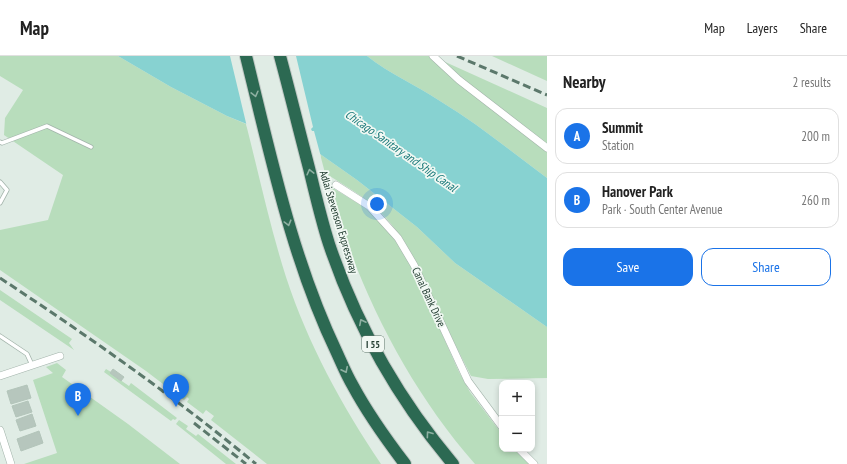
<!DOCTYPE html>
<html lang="en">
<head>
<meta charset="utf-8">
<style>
  :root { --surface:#fff; --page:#f6f6f6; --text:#222; --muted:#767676; --line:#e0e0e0; --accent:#1a73e8 }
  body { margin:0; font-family:"PT Sans Narrow",sans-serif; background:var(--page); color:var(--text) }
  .controls { position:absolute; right:12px; bottom:12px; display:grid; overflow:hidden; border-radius:8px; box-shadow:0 2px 6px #0003 }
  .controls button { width:36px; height:36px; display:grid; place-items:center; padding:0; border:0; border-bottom:1px solid var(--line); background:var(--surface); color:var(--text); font:20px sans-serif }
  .you { position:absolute; left:377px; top:148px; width:14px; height:14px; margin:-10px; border:3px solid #fff; border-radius:50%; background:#1a73e8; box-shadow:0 0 0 6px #1a73e833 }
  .badge { display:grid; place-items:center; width:26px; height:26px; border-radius:50%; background:var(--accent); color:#fff; font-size:13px; font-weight:700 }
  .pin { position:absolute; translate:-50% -33px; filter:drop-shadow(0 1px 2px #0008) }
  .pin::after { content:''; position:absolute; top:21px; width:14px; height:12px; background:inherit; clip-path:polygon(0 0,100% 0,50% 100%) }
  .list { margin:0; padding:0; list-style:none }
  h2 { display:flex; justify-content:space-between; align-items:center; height:52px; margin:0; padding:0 16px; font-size:17px }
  h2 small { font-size:13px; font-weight:400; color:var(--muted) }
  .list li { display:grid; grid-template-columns:26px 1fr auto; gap:12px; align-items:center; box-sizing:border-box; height:56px; margin:0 8px 8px; padding:0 8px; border:1px solid var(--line); border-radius:12px }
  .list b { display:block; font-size:15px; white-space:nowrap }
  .list p { margin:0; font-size:13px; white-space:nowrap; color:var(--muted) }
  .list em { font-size:13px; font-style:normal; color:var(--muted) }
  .actions { display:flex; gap:8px; padding:12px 16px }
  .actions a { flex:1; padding:9px 0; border:1px solid var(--accent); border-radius:12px; text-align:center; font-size:14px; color:var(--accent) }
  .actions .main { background:var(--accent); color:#fff }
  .map { position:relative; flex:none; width:547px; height:408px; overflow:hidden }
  header { display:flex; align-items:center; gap:24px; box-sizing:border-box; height:56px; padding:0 20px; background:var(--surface); border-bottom:1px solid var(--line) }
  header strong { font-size:19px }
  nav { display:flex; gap:22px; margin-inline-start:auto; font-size:14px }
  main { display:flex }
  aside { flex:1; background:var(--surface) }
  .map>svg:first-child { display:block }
</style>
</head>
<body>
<header>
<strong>Map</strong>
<nav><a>Map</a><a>Layers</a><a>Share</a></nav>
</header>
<main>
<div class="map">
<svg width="547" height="408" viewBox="0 0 547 408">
  <rect width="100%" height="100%" fill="#e0ece5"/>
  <g fill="#b8ddbc">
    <path d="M0 0H118L171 31 227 60 246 68C259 119 270 171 286 221 308 288 342 350 381 408H267L211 364 214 360 206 354 203 358 187 346 189 343 187 341 184 344 146 315 0 214V174L48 164 63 119 4 79 5 62 23 34 0 20Z"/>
    <path d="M367 0H432L547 52V122C512 96 478 68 440 45 416 29 390 18 367 0Z"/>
    <path d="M492 0H547V25Z"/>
    <path d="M320 98 357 124 417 171 455 207 547 271V322L488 323 471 320C460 298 449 277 439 255 423 220 409 185 382 158 366 141 345 130 325 117Z"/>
    <path d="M328 129 367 153 383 169 399 189 412 211 459 316 470 336 502 378V393H514L529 408H475C405 328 358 231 328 129Z"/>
    <path d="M0 234 72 283 69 287 74 294 0 244Z"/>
    <path d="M57 307 66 314 62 321 128 368 180 408H24L57 397 33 324 53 317 46 311Z"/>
    <path d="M106 313 111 316 110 317 129 330 131 327 177 362 175 364 173 363 171 365 104 316Z"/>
    <path d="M179 364 188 370 186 373 196 380 198 378 236 408H226L176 368Z"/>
  </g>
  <path fill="#87d2d1" d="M118 0H367C390 18 416 29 440 45 478 68 512 96 547 122V271L455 207 417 171 357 124 320 98 227 60 171 31Z"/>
  <path fill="#e0ece5" d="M230 0H296L313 71 311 73 312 75H314L321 101 247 71Z"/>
  <g fill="#b6c6bd" stroke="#b3c5ba">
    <path d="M113 313 124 321 121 325 110 317Z"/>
    <path d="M27 329 31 342 11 348 7 335Z"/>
    <path d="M28 345 32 356 16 361 12 350Z"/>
    <path d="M32 358 36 370 20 375 16 364Z"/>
    <path d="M39 375 43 387 21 395 17 383Z"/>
  </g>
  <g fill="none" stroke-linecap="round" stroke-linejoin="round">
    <defs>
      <g id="lane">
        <path d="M0 86 2 87 47 70 91 91"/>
        <path d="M0 126 7 134 0 147"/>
        <path d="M0 280 27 298 32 309"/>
      </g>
      <g id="street">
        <path d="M433 0 459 24 547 92"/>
        <path d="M336 129 369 150 398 182 414 209 468 325 502 371"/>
        <path d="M0 320 60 300"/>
        <path d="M0 374 11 408"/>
        <path d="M519 393 534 408"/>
      </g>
      <g id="highway">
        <path d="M246 0C271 101 292 203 337 297 342 308 347 320 353 330 368 358 386 383 405 408"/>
        <path d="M280 0C290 37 299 74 309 112 315 137 321 163 329 188 356 268 399 344 453 408"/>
      </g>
    </defs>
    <use href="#lane" stroke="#a3b4ab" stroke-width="5"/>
    <use href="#street" stroke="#a3b4ab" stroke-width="8"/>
    <use href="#highway" stroke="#c1c8c5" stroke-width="14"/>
    <use href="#lane" stroke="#fff" stroke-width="3.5"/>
    <use href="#street" stroke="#fff" stroke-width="7"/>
    <use href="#highway" stroke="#2c6952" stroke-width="12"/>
    <g stroke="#5b786b" stroke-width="3" stroke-dasharray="8 4" stroke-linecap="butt">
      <path d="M457 0 547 39"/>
      <path d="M0 222C88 280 175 341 256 408"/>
      <path d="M194 367 246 408"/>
    </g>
  </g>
  <defs><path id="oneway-chevron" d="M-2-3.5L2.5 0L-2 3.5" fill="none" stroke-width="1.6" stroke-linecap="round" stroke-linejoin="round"/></defs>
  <g stroke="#8eb0a2">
    <use href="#oneway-chevron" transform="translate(255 38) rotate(76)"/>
    <use href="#oneway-chevron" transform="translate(310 116) rotate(-104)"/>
    <use href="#oneway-chevron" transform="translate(288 167) rotate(75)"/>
    <use href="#oneway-chevron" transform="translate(362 266) rotate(-117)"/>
    <use href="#oneway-chevron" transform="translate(345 314) rotate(64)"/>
    <use href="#oneway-chevron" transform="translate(429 378) rotate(-126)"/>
  </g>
  <g text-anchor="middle" stroke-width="3.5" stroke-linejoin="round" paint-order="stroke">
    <rect fill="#f1f8f3" stroke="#5f746a" stroke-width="1" x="362" y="280" width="22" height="16" rx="3"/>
    <g font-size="10" font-weight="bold" fill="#213c30">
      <text x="373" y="292">I 55</text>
    </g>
    <g font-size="11" fill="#213c30" stroke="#f1f8f3">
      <text transform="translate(339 166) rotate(73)" y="4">Adlai Stevenson Expressway</text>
      <text transform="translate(429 241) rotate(65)" y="4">Canal Bank Drive</text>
    </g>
    <g font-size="12" font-style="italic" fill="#197979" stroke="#f1f8f3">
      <text transform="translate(401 95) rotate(35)" y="4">Chicago Sanitary and Ship Canal</text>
    </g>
  </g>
</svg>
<div class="controls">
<button>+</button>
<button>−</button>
</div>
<div class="you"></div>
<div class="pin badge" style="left:176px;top:351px">A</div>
<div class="pin badge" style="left:78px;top:360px">B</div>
</div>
<aside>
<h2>Nearby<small>2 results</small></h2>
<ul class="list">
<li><span class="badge">A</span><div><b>Summit</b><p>Station</p></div><em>200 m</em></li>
<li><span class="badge">B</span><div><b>Hanover Park</b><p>Park · South Center Avenue</p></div><em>260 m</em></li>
</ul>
<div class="actions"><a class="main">Save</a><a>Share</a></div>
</aside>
</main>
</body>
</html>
